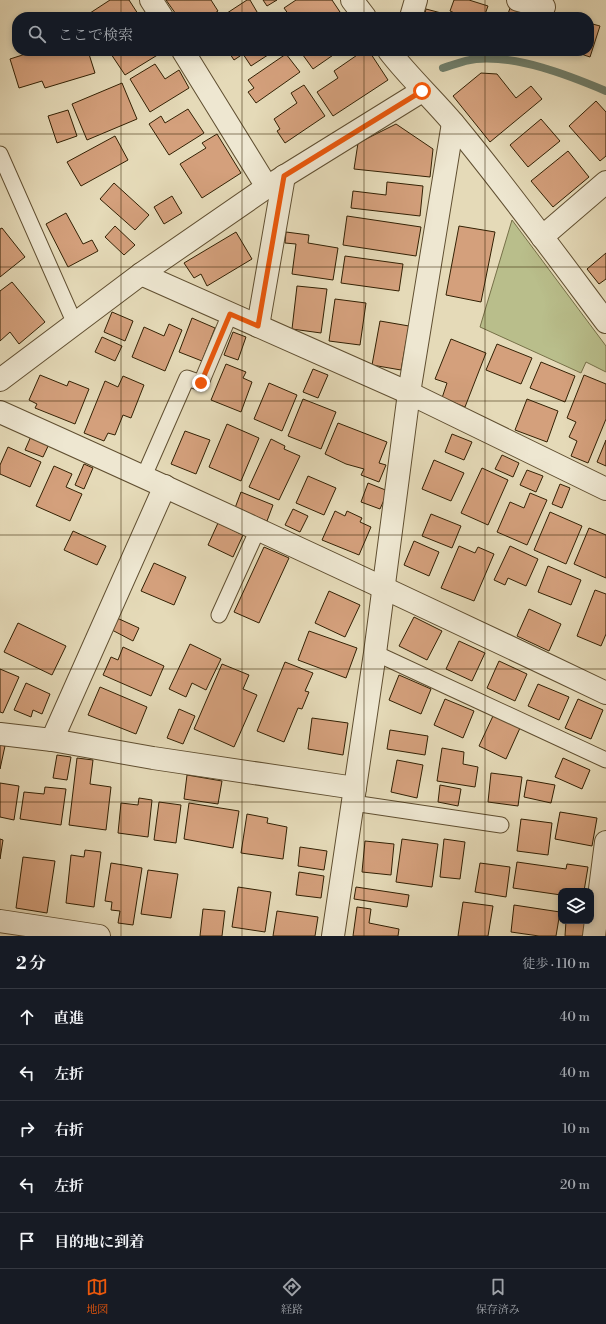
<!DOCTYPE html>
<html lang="ja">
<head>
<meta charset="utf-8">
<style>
  :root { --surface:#171b24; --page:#20242c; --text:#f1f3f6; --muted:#9ea1a6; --line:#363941; --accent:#ea580c }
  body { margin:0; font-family:"Libre Bodoni","Noto Serif JP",serif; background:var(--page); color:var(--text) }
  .controls { position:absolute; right:12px; bottom:12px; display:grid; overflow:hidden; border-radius:8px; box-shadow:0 2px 6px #0003 }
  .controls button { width:36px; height:36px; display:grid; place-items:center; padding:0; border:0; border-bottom:1px solid var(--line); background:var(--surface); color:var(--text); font:20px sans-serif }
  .stop { position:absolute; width:12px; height:12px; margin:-9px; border:3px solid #ea580c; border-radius:50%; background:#fff }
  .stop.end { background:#ea580c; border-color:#fff; box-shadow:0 1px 4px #0008 }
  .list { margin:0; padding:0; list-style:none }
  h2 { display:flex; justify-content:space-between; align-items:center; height:52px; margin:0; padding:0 16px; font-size:17px }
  h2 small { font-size:13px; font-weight:400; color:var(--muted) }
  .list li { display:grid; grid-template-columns:26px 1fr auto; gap:12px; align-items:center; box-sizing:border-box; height:56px; padding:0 16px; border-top:1px solid var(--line) }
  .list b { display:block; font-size:15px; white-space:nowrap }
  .list em { font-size:13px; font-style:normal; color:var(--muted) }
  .icon { flex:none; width:22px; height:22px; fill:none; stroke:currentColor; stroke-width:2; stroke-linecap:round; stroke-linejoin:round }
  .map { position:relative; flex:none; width:606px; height:936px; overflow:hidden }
  .search { position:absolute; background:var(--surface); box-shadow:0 2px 6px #0003; left:12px; right:12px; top:12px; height:44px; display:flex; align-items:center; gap:10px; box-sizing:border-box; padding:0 14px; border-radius:16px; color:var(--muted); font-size:15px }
  .sheet { height:332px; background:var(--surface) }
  nav { display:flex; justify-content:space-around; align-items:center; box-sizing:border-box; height:56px; border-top:1px solid var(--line); background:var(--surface); font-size:11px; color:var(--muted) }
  nav a { display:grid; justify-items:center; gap:2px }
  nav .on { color:var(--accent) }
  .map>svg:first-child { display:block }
</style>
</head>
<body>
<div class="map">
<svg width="606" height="936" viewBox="0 0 606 936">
  <rect width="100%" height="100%" fill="#e5dab8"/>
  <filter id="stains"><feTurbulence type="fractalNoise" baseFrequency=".005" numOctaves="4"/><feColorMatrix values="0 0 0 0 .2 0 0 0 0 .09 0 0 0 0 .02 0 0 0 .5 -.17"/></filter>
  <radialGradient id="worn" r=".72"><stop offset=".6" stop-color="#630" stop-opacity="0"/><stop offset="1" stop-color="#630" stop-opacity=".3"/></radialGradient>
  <path fill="#b9be8b" stroke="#767048" d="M512 220 606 346V372L586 362 581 373 480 327Z"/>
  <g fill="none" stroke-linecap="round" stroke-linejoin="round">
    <path stroke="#6e7d6a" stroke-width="8" d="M443 68C453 65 465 60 476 59 517 55 568 75 606 91"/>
  </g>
  <g fill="#d4a07c" stroke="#332104">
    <path d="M110 0H129L140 17H88L87 15Z"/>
    <path d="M166 0H211L218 11 209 17H178Z"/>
    <path d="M247 0H250L260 17H221Z"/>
    <path d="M263 0H277L267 6Z"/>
    <path d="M296 0H332L340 12 332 17H286L289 15 284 8Z"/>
    <path d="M454 0H469L488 6 484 17H456L457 14 450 11Z"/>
    <path d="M510 8 541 17H507Z"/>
    <path d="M426 9 445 14V17H424Z"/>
    <path d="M589 23 600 26 590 57 572 51H589Z"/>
    <path d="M35 51H88L95 73 45 88 42 81 19 88 10 59Z"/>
    <path d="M109 51H164L125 75Z"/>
    <path d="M228 51H274L251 66 243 54 234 60Z"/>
    <path d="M300 51H339L313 69Z"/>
    <path d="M363 51H369L388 80 333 116 317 92 338 78 334 71Z"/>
    <path d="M286 54 300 72 256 103 248 92 254 88 248 80Z"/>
    <path d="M155 64 165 79 179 70 189 88 150 112 130 79Z"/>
    <path d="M481 73 497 74 516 98 531 86 542 99 490 142 453 96Z"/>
    <path d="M122 83 137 119 87 140 72 104Z"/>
    <path d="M304 85 325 116 285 143 277 131 280 129 274 119 297 103 291 93Z"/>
    <path d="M596 101 606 112V156L600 161 569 126Z"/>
    <path d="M188 109 204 133 169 155 149 124 161 116 165 123Z"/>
    <path d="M68 110 77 136 57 143 48 116Z"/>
    <path d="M541 119 560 141 528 167 510 145Z"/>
    <path d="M396 124 433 149 430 177 354 169 358 143Z"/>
    <path d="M217 134 241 173 202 198 180 164 206 148 202 143Z"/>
    <path d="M115 136 128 160 81 186 67 162Z"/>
    <path d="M568 151 589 177 553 207 531 181Z"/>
    <path d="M387 182 423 186 420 216 351 208 353 191 386 195Z"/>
    <path d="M114 183 149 215 135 230 100 199Z"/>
    <path d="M172 196 182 213 164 224 154 207Z"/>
    <path d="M66 213 83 244 92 240 98 251 68 267 46 224Z"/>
    <path d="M347 216 421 227 416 256 343 245Z"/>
    <path d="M115 226 135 245 124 255 105 237Z"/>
    <path d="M459 226 495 232 481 302 446 295Z"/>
    <path d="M2 228 25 257 0 277V229Z"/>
    <path d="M236 232 252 259 207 286 201 274 194 278 184 263Z"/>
    <path d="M286 232 309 235 308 243 338 248 333 280 292 274 296 244 285 243Z"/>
    <path d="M606 253V279L599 284 587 269Z"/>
    <path d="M345 256 403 264 399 291 341 283Z"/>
    <path d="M12 282 45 322 19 344 10 332 0 341V291Z"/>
    <path d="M297 286 327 289 321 333 292 329Z"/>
    <path d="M335 299 366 303 360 345 329 341Z"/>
    <path d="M112 312 133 321 125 341 104 332Z"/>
    <path d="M192 318 215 328 202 361 179 352Z"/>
    <path d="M380 321 409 326 401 370 372 365Z"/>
    <path d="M169 324 182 330 165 371 132 357 144 327 164 336Z"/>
    <path d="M233 332 246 337 238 360 224 355Z"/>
    <path d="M102 337 122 346 115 361 95 352Z"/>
    <path d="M451 339 486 353 465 407 442 398 447 383 435 379Z"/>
    <path d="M497 344 532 358 521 384 486 370Z"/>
    <path d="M541 362 575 376 565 402 530 388Z"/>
    <path d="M226 364 246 372 243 378 252 382 241 412 211 400Z"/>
    <path d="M313 369 328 375 318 398 303 392Z"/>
    <path d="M40 375 67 386 69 381 89 389 75 424 35 408 37 404 29 400Z"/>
    <path d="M584 375 606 384V419L588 463 571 456 577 441 569 437 576 422 567 418Z"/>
    <path d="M123 376 144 385 131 418 123 415 115 435 108 433 104 441 84 433 105 381 118 387Z"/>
    <path d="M269 383 297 395 282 431 254 419Z"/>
    <path d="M303 399 336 412 321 449 288 436Z"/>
    <path d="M527 399 558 411 547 442 515 430Z"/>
    <path d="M338 423 387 442 379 463 386 465 379 482 361 475 364 469 346 464 325 454Z"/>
    <path d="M227 424 259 438 241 481 209 467Z"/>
    <path d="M185 431 210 440 196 474 171 464Z"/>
    <path d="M32 434 50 442 43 457 25 450Z"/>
    <path d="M452 434 472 442 464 460 445 452Z"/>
    <path d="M271 439 285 446 284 449 300 456 279 500 249 487Z"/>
    <path d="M606 440V466L597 462Z"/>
    <path d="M8 447 41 462 30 487 0 474V465Z"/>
    <path d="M502 455 519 463 513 477 495 469Z"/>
    <path d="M434 460 464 473 451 501 422 489Z"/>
    <path d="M84 464 93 468 84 489 75 485Z"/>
    <path d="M54 466 72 474 66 487 82 494 70 521 36 506Z"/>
    <path d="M482 468 508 480 488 525 461 513Z"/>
    <path d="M527 470 543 476 536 492 520 485Z"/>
    <path d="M308 476 336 488 324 515 296 503Z"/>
    <path d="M368 483 388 491 380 509 361 502Z"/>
    <path d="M560 484 570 488 562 508 552 504Z"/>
    <path d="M241 492 273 505 267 521 235 508Z"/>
    <path d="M530 493 547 500 527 545 497 532 510 502 524 508Z"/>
    <path d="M293 509 308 516 300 532 285 525Z"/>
    <path d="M335 511 345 516 347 511 362 518 360 522 371 527 359 555 322 540Z"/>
    <path d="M550 512 582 526 566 564 534 550Z"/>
    <path d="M431 514 461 526 452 548 422 536Z"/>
    <path d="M218 523 243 535 233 557 208 545Z"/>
    <path d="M589 528 606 535V578L574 564Z"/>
    <path d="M73 531 106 546 97 565 64 550Z"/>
    <path d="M414 541 439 552 429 576 404 565Z"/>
    <path d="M459 546 475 553 478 547 494 554 474 601 441 588Z"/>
    <path d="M510 546 538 559 526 586 508 578 505 585 494 580Z"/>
    <path d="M264 547 289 558 259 623 234 612Z"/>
    <path d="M154 563 186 577 174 605 141 591Z"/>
    <path d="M548 566 581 580 571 605 538 592Z"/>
    <path d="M595 590 606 594V634L601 646 577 636Z"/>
    <path d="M329 591 360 605 345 637 315 623Z"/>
    <path d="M529 609 561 624 549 651 517 636Z"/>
    <path d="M414 617 442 631 427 660 399 646Z"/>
    <path d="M117 618 139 628 133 641 112 630Z"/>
    <path d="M18 623 66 646 52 675 4 652Z"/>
    <path d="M309 631 357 648 346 678 298 660Z"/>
    <path d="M459 641 485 653 472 681 446 669Z"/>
    <path d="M190 644 221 659 206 690 192 683 186 697 169 689Z"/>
    <path d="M123 647 164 666 151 696 103 675 111 657 118 660Z"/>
    <path d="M499 661 527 674 515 701 487 688Z"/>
    <path d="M285 662 313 673 305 691 309 692 302 709 298 708 284 742 257 731Z"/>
    <path d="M222 664 249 675 243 689 257 695 234 747 194 729Z"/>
    <path d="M0 669 19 677 3 713 0 712Z"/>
    <path d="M399 675 431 689 421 714 389 700Z"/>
    <path d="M26 683 50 694 42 714 33 710 31 717 14 710Z"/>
    <path d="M538 684 569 697 559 720 528 706Z"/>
    <path d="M100 687 147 707 136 734 88 715Z"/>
    <path d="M445 699 474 711 463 738 434 725Z"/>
    <path d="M578 699 603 710 591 739 565 728Z"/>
    <path d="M179 709 195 716 183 744 167 738Z"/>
    <path d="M493 716 520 728 506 759 479 746Z"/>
    <path d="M312 718 348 723 343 755 308 749Z"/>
    <path d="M390 730 428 736 425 755 387 749Z"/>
    <path d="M0 745 5 746 0 769Z"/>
    <path d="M442 748 464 752 463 764 478 767 475 787 437 781Z"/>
    <path d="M57 755 71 757 67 780 53 778Z"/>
    <path d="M77 758 93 760 90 784 111 787 106 830 69 825Z"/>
    <path d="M563 758 590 770 582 789 555 777Z"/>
    <path d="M397 760 423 765 417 798 391 792Z"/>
    <path d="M491 773 522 777 518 806 488 802Z"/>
    <path d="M187 775 222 781 218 804 184 799Z"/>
    <path d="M527 780 555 785 551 803 524 797Z"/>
    <path d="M0 783 19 786 14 820 0 817Z"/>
    <path d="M440 785 461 789 458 806 438 802Z"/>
    <path d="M45 787 66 789 61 825 20 819 24 792 44 794Z"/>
    <path d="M139 798 152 800 148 837 118 833 121 803 138 805Z"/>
    <path d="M159 802 181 805 176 843 154 840Z"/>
    <path d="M189 803 239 811 233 848 184 839Z"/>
    <path d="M560 812 597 818 592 846 555 839Z"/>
    <path d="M247 814 268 818 267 823 287 827 283 859 241 853Z"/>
    <path d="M521 819 552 823 548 855 517 851Z"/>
    <path d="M0 839 3 840 0 859Z"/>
    <path d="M402 839 438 844 432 887 396 882Z"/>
    <path d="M444 839 465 842 460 879 440 877Z"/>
    <path d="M365 841 394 844 391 875 362 872Z"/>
    <path d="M300 847 327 851 324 870 298 866Z"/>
    <path d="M85 850 101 852 94 907 66 903 71 855 84 857Z"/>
    <path d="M23 857 55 861 47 913 16 908Z"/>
    <path d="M517 862 566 869 567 864 588 867 584 891H561V895L513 888Z"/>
    <path d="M111 863 142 868 133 925 118 923 120 911 111 910 112 902 105 901Z"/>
    <path d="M480 863 510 867 506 897 475 892Z"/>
    <path d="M148 870 178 874 171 918 141 914Z"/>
    <path d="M299 872 324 876 321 898 296 895Z"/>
    <path d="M238 887 271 892 265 932 232 927Z"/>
    <path d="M356 887 409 895 407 907 354 899Z"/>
    <path d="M463 902 493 906 488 936H458Z"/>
    <path d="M514 905 560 912 556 936H539L511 932Z"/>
    <path d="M357 907 371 909 369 923 399 929 398 936H353Z"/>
    <path d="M203 909 225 911 222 936H200Z"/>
    <path d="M277 911 318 917 315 936H273Z"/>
    <path d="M566 921H577L586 923 583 936H565Z"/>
  </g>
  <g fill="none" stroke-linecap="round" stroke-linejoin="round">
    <defs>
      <g id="service">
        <path d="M0 154 75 324"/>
        <path d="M144 476 187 378 201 383 230 314"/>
        <path d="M219 615 258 529"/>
        <path d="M375 653 606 760"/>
        <path d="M353 803 501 825"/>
      </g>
      <g id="minor">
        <path d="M151 0 162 17"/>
        <path d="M352 0 365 17"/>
        <path d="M518 0 544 7"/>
        <path d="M411 17 416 0"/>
        <path d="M183 51 267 187"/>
        <path d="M389 51C409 77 433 99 454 124 507 188 556 255 606 322"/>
        <path d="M542 237 606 182"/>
        <path d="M141 274 409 393 606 489"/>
        <path d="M258 326 284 176"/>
        <path d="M0 380 141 274 267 187 422 91"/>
        <path d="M0 412C203 503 405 597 606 693"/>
        <path d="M0 734 52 740 153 758 355 788"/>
        <path d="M52 740 165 486"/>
        <path d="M0 921 99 936"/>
        <path d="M333 936 375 653 409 393 453 123"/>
        <path d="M594 936 606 842"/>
      </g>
    </defs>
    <use href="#service" stroke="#604f31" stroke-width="17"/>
    <use href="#minor" stroke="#604f31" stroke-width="24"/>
    <use href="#service" stroke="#eee7d1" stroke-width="15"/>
    <use href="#minor" stroke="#eee7d1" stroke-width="22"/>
  </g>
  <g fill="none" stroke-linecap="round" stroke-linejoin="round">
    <path stroke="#ea580c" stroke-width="5" d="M201 383 230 314 258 326 284 176 422 91"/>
  </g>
  <path fill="none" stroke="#332104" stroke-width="1" stroke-opacity="0.55" d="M121 0V17M242 0V17M364 0V17M485 0V17M121 51V936M242 51V936M364 51V936M485 51V936M0 134H606M0 267H606M0 401H606M0 535H606M0 669H606M0 802H606"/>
  <rect width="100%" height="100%" filter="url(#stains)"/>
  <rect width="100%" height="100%" fill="url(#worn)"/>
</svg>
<div class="controls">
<button><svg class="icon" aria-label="layers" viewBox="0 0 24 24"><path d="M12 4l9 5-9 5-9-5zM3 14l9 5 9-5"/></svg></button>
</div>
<div class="stop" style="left:422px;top:91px"></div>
<div class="stop end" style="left:201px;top:383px"></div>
<div class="search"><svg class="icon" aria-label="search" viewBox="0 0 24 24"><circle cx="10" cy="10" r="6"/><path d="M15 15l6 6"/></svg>ここで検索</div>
</div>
<section class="sheet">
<h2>2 分<small>徒歩 · 110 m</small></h2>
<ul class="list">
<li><svg class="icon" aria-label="ahead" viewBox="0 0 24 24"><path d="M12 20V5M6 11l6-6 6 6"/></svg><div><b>直進</b></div><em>40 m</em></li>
<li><svg class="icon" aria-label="left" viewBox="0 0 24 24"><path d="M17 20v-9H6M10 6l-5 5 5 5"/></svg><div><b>左折</b></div><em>40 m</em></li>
<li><svg class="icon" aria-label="right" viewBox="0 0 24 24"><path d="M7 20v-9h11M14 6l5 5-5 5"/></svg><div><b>右折</b></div><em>10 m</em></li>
<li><svg class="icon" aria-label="left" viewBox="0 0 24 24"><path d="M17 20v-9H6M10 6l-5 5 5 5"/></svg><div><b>左折</b></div><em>20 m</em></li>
<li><svg class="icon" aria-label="arrive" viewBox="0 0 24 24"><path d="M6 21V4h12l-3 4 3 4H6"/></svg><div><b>目的地に到着</b></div></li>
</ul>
</section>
<nav>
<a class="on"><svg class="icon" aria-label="map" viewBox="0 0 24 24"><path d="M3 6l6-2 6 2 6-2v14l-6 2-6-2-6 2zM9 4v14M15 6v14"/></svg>地図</a>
<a><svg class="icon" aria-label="directions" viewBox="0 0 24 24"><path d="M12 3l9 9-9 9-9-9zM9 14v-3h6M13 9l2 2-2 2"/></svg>経路</a>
<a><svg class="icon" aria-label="saved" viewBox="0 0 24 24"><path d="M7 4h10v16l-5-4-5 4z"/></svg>保存済み</a>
</nav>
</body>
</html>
